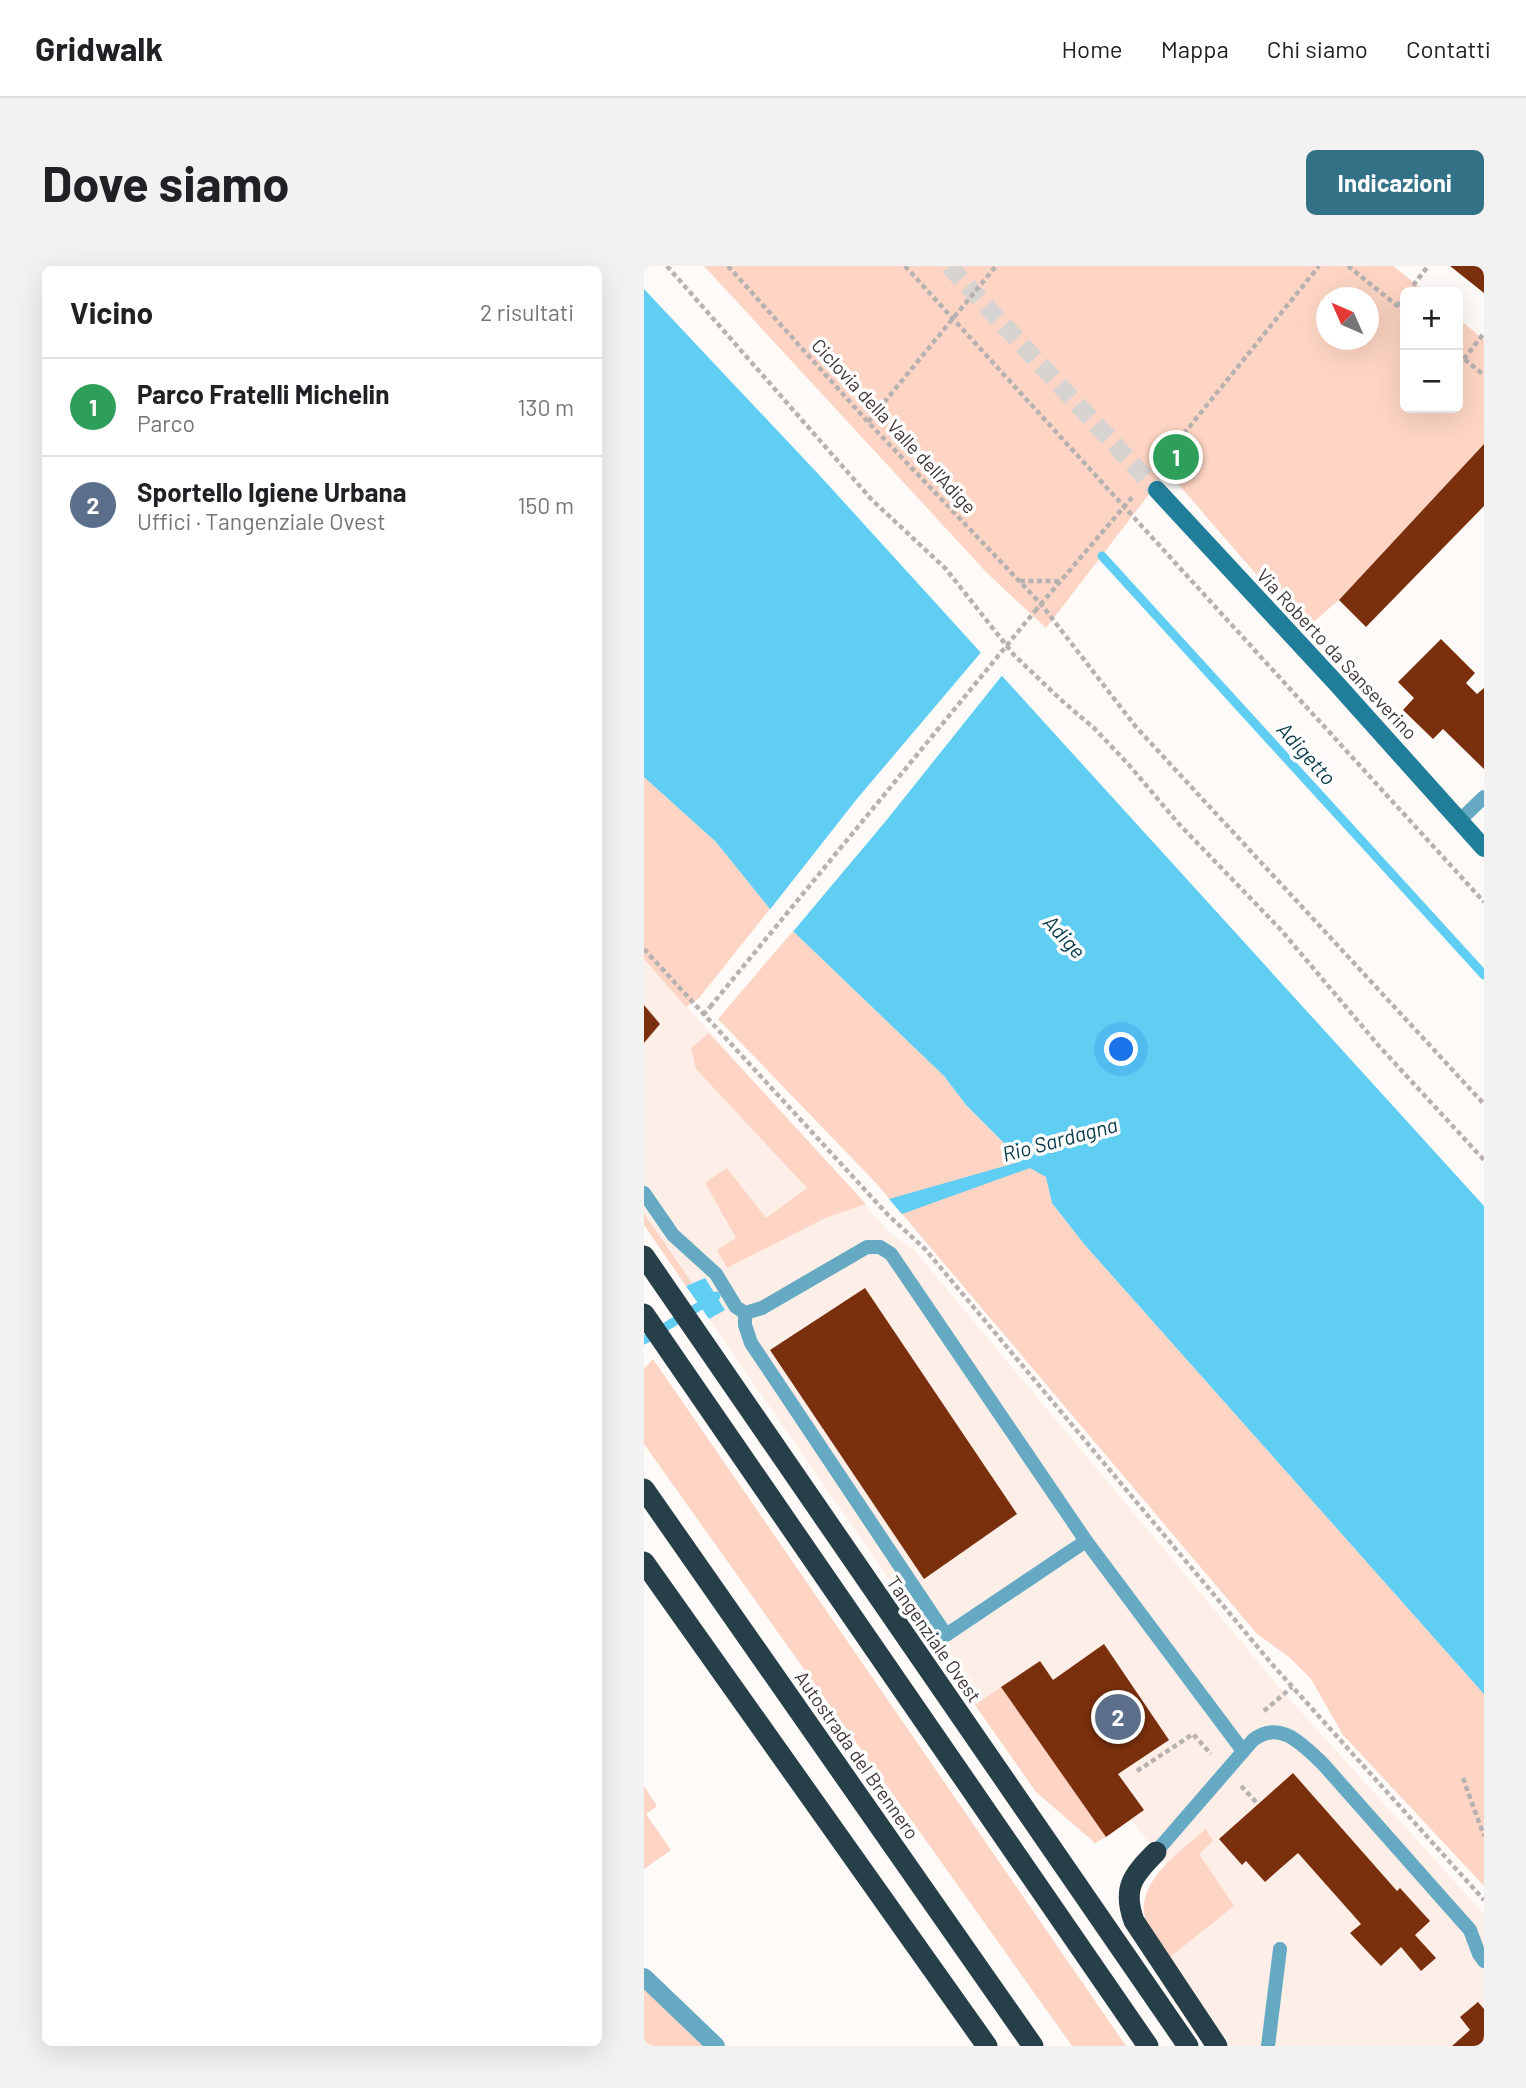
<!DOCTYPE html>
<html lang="it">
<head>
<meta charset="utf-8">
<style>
  :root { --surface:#fff; --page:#f2f2f2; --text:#202124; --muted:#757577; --line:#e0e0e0; --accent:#337187 }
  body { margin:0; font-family:Barlow,sans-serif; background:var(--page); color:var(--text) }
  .controls { position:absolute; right:21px; top:21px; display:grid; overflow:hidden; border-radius:10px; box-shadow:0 7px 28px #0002 }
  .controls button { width:63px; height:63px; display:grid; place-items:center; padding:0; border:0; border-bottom:2px solid var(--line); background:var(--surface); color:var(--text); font:35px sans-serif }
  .compass { position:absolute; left:672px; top:21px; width:63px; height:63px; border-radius:50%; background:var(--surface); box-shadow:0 7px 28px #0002; rotate:315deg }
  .you { position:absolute; left:478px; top:784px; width:24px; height:24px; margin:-18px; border:5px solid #fff; border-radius:50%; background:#1a73e8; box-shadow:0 0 0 10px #1a73e833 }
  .badge { display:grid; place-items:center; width:46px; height:46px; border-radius:50%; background:var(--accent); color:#fff; font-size:23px; font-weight:700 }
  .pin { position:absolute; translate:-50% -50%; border:4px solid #fff; box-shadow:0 2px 7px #0006 }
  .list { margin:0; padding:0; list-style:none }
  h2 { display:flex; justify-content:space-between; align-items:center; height:91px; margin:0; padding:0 28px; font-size:30px }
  h2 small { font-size:23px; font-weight:400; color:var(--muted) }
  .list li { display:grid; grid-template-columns:46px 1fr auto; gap:21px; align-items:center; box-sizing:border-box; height:98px; padding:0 28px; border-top:2px solid var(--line) }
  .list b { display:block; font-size:26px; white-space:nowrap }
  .list p { margin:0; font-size:23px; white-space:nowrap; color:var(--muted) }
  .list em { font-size:23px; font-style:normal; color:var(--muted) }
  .map { position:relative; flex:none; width:840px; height:1780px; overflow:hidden; border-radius:10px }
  header { display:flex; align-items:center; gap:42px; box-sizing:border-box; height:98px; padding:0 35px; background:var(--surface); border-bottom:2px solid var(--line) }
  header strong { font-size:33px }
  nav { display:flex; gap:38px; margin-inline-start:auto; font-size:24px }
  .intro { display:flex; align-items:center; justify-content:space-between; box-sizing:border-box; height:168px; padding:0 42px }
  h1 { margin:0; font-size:49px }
  .button { padding:18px 32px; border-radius:10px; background:var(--accent); color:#fff; font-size:24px; font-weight:700 }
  main { display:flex; gap:42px; padding:0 42px }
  aside { flex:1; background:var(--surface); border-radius:10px; box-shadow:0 7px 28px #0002 }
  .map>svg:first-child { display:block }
</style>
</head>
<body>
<header>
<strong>Gridwalk</strong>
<nav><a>Home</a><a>Mappa</a><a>Chi siamo</a><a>Contatti</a></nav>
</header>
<div class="intro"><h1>Dove siamo</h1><a class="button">Indicazioni</a></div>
<main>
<aside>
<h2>Vicino<small>2 risultati</small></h2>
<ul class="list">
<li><span class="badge" style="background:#2e9e5b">1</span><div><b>Parco Fratelli Michelin</b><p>Parco</p></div><em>130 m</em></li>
<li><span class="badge" style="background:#5c6f8a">2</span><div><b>Sportello Igiene Urbana</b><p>Uffici · Tangenziale Ovest</p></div><em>150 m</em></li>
</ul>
</aside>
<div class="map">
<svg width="840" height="1780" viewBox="0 0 840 1780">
  <rect width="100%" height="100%" fill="#fdfaf8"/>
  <path fill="#fdeee8" d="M0 693 245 966 270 984 641 1428 840 1648V1780H587L503 1658 500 1643 503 1625 522 1598 487 1554 451 1577 392 1526 65 1053 81 1044 61 1012 48 1017 0 947Z"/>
  <g fill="#fed5c4" fill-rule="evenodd">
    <path d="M60 0H749L782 26H761V142H814V52L840 74V178L695 334 660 364 523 205 402 362 343 307ZM682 32H724V74H682Z"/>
    <path d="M0 511 72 576 126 643 55 732 42 741 0 693Z"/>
    <path d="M149 665 300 810 323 840 382 898 403 911 408 937 440 978 840 1428V1620L699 1469 667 1413 645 1391 613 1368 232 917 74 753Z"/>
    <path d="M65 767 222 938 181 952 83 1002 73 984 92 972 61 917 83 902 122 952 163 922 52 803 47 782Z"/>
    <path d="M0 947 48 1017 42 1020 0 959Z"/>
    <path d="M9 1093 482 1780H428L0 1178V1103Z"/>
    <path d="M357 1421 462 1571 451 1577 392 1526 331 1439Z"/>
    <path d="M0 1520 13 1540 2 1548 27 1584 0 1603Z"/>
    <path d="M562 1563 569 1575 555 1588 590 1640 526 1691C519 1681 509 1670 504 1659 485 1620 537 1585 562 1563Z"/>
    <path d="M0 1722 60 1780H0Z"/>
  </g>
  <g fill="#60cdf3">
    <path d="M0 23 178 212 840 940V1428L440 978 408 937 402 911 386 902 258 948 245 933 378 895 323 840 300 810 126 643 72 576 0 511Z"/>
    <path d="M61 1012 81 1044 65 1053 42 1020Z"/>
  </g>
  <path fill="#fdfaf8" d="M339 384 360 407 241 556 147 668 124 646 212 534Z"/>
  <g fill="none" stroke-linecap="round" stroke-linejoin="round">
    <g stroke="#60cdf3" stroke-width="9">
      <path d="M458 290 840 709"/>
      <path d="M0 1074 72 1030"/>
    </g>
  </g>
  <g fill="#7b300d">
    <path d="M806 0H840V27Z"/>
    <path d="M840 178V240L722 361 695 334Z"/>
    <path d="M797 373 831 407 822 417 833 428 840 422V503L799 463 789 473 759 444 770 432 754 416Z"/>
    <path d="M0 739 16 758 0 777Z"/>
    <path d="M221 1022 373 1248 280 1313 126 1084Z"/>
    <path d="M460 1378 525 1474 474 1508 500 1544 462 1571 357 1421 396 1395 409 1414Z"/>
    <path d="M649 1507 753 1625 756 1622 786 1655 771 1669 792 1692 777 1705 757 1681 737 1700 706 1667 717 1658 654 1587 621 1616 602 1595 598 1599 575 1573Z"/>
    <path d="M834 1736 840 1743V1775L835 1780H808L826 1764 816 1751Z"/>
  </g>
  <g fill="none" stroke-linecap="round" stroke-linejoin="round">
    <path stroke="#d7d3d1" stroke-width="18" stroke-dasharray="18 9" stroke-linecap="butt" d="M305 0 513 224"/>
    <g stroke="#b7b2b0" stroke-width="4.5" stroke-dasharray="5 3.5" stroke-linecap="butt">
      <path d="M23 0 228 234 302 303 370 389 416 433 451 463 485 499 534 557 637 664 735 780 840 894"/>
      <path d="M84 0 224 156 397 338 492 461 840 838"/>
      <path d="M261 0 840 636"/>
      <path d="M704 0 761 46"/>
      <path d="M764 26 784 0"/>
      <path d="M753 40 761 29"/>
      <path d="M814 88 840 109"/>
      <path d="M820 93 840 67"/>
      <path d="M224 156 352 0"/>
      <path d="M521 192 535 209"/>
      <path d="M513 201 675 0"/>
      <path d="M376 315H416"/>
      <path d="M391 345 490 229"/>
      <path d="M0 683 244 949 281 983 627 1397 840 1634"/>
      <path d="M59 749 66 741"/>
      <path d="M620 1445 648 1421"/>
      <path d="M493 1505 549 1468 567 1488"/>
      <path d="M819 1512 840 1570"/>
      <path d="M597 1520 614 1538"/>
    </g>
    <g stroke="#66a9c3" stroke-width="14">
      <path d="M816 554 840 531"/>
      <path d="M0 927 29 969 72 1008 92 1041 101 1047 118 1042 223 981H236L247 988 442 1275 599 1485"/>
      <path d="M101 1047V1059L107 1077 302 1369 442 1275"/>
      <path d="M512 1586 609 1474C636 1453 659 1479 679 1498L826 1664 835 1688 840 1695"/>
      <path d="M624 1780 636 1683"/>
    </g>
    <path stroke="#66a9c3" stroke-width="18" d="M0 1711 72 1780"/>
    <path stroke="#217e9b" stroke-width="18" d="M513 224 692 417 840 582"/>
    <g stroke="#263f48" stroke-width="21">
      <path d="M0 990 544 1780"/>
      <path d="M0 1048 504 1780"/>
      <path d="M0 1223 389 1780"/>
      <path d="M0 1296 343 1780"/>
      <path d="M512 1586C489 1609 478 1622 490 1655L573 1780"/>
    </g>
    <path stroke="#b7b2b0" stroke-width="4.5" stroke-dasharray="5 3.5" stroke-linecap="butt" d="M66 741 391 345"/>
  </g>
  <g text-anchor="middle" stroke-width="7" stroke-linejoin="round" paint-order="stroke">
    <g font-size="19" fill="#3e3735" stroke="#fff">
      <text transform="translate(250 160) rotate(47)" y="7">Ciclovia della Valle dell'Adige</text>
      <text transform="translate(693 388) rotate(47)" y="7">Via Roberto da Sanseverino</text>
      <text transform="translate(290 1373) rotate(55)" y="7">Tangenziale Ovest</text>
      <text transform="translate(213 1489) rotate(55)" y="7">Autostrada del Brennero</text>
    </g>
    <g font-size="21" font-style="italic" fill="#063a49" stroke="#fff">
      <text transform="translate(662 488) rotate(48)" y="7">Adigetto</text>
      <text transform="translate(420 671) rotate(47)" y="7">Adige</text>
      <text transform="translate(416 874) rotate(-15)" y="7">Rio Sardagna</text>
    </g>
  </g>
</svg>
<div class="controls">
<button>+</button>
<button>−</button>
</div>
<svg class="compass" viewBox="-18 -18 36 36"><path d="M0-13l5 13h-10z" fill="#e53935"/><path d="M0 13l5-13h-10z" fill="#757577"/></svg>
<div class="you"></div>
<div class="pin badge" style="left:532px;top:191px;background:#2e9e5b">1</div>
<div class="pin badge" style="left:474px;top:1451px;background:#5c6f8a">2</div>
</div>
</main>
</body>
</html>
